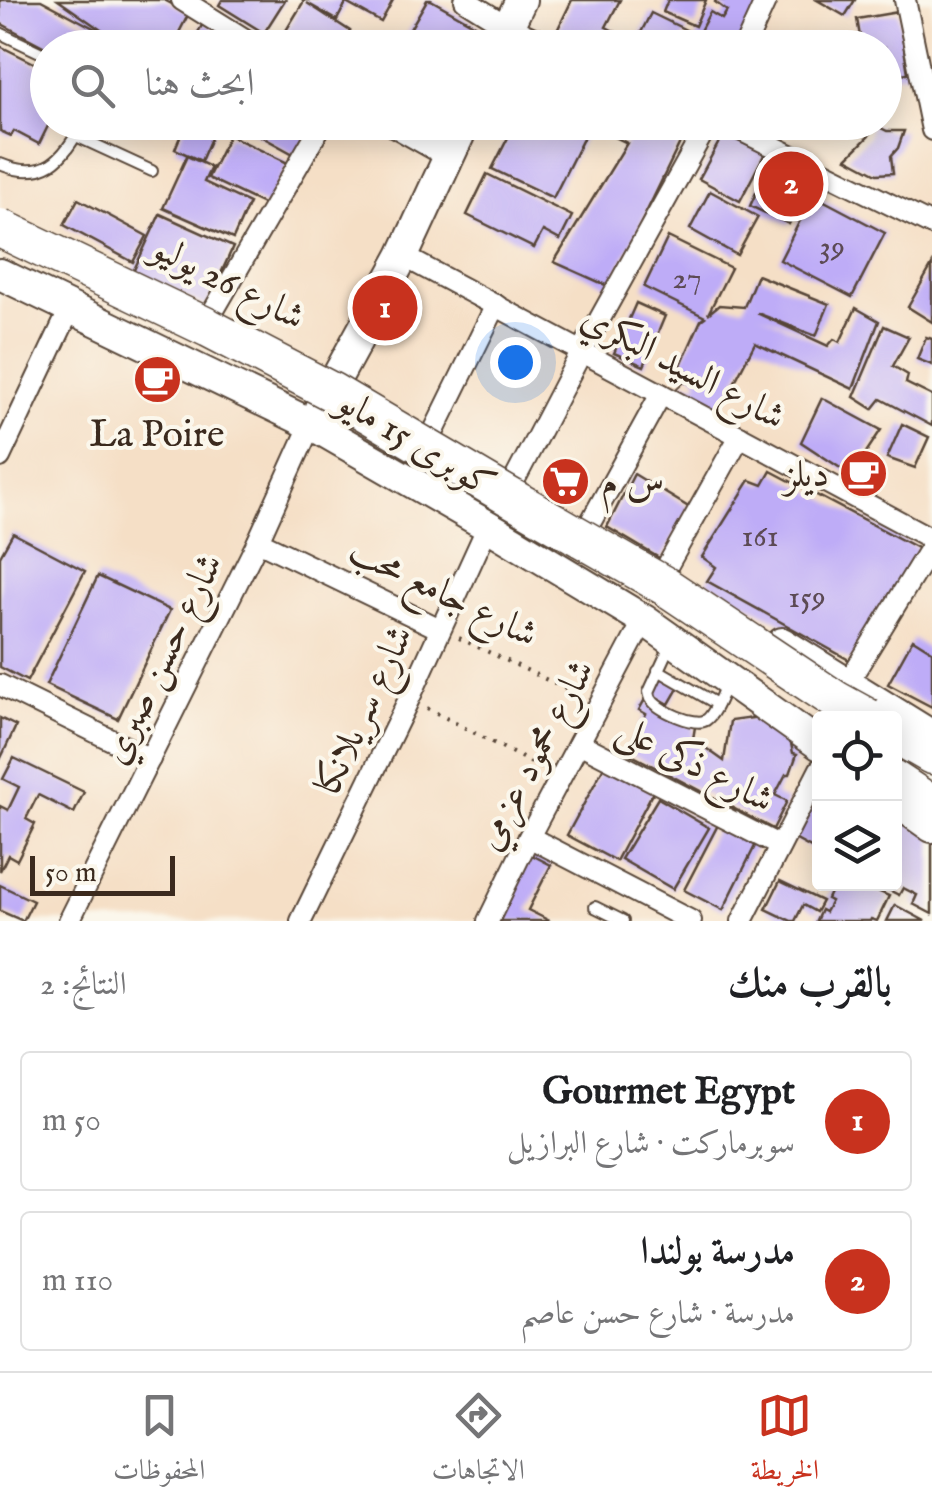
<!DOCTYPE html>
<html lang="ar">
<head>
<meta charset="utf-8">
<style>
  :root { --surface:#fff; --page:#f2f2f2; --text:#202124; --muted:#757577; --line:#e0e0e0; --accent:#c8321e }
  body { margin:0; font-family:"IM FELL English",Amiri,serif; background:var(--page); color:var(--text); direction:rtl }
  .controls { position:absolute; right:30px; bottom:30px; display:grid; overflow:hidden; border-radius:10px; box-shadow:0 5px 25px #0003 }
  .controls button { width:90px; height:90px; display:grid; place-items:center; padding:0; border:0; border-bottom:2px solid var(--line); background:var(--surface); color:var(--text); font:50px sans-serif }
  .scale { position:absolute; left:30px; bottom:25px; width:145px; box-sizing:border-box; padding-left:10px; border:5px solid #3b2a1e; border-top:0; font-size:28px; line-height:35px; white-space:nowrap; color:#3b2a1e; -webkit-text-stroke:8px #fbf7ec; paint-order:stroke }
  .you { position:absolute; left:515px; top:362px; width:35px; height:35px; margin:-25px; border:8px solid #fff; border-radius:50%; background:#1a73e8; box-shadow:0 0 0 15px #1a73e833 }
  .badge { display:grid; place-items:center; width:65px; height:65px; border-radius:50%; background:var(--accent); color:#fff; font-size:32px; font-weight:700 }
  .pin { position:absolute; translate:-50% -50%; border:5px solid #fff; box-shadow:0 2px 10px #0006 }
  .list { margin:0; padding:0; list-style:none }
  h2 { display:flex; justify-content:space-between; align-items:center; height:130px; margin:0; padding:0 40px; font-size:42px }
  h2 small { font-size:32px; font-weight:400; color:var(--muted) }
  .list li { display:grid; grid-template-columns:65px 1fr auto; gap:30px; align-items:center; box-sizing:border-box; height:140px; margin:0 20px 20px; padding:0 20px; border:2px solid var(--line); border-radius:10px }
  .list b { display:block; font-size:38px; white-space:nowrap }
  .list p { margin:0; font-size:32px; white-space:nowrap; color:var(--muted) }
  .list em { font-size:32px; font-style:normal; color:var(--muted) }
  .icon { flex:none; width:55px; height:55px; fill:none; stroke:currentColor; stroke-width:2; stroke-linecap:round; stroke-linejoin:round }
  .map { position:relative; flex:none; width:932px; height:921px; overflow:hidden; direction:ltr }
  .search { position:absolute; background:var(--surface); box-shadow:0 5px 25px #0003; left:30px; right:30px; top:30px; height:110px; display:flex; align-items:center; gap:25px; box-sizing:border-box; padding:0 35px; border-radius:55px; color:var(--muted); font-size:38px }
  .sheet { height:450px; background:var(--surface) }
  nav { display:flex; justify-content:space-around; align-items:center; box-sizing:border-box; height:140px; border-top:2px solid var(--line); background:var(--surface); font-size:28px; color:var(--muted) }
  nav a { display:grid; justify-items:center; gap:5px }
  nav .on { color:var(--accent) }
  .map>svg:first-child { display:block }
</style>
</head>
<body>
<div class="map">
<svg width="932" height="921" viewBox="0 0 932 921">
  <rect width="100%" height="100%" fill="#fbf7ec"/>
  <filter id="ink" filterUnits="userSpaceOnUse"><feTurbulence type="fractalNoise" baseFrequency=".01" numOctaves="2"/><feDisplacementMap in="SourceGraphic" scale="20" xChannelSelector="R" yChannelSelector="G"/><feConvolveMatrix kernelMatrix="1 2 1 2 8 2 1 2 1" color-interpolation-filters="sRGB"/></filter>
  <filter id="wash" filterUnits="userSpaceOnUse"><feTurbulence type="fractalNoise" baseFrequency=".0048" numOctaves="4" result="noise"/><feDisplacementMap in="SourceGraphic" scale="40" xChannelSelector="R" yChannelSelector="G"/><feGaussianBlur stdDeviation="2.25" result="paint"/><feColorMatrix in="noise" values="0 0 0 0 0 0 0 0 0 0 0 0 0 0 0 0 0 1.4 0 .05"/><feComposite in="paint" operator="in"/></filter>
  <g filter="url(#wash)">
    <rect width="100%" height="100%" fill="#f5dfc6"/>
    <g id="blocks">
      <g fill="#beacf7">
        <path d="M0 0H41L114 39 58 0H164L189 13 171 48H47L0 23Z"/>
        <path d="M222 0H285L264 33 219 5Z"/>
        <path d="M302 0H393L381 22 346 3 337 20 307 3 350 31 340 48H289L279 42 304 1Z"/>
        <path d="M427 0H431L498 38 492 48H414L403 41Z"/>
        <path d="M572 0H620L606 27 630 39 626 48H570L553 39Z"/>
        <path d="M668 0H706L695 26 663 12Z"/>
        <path d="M716 0H749L771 10 746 48H691L710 12 722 19 727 11 715 2Z"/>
        <path d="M817 0H855L845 16Z"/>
        <path d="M898 12 908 73 884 76V48H862L857 19Z"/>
        <path d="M651 13 688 31 677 48H633Z"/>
        <path d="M204 22 243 48H189Z"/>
        <path d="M0 46 48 70V122H50L39 144 14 131 11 136 0 131Z"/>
        <path d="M186 122H218L201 161 175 149Z"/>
        <path d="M249 122H316L297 156 246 128Z"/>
        <path d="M407 122H442L434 137Z"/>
        <path d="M516 122H690L610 287 554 262 627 143 590 125 553 198 492 169Z"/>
        <path d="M871 123 887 131H904L898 148 891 156 893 173 877 174 847 158 869 136Z"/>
        <path d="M725 131 765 153 740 201 699 179Z"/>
        <path d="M229 135 288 163 267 206 208 178Z"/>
        <path d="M187 156 211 167 204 182 249 203 233 239 163 208Z"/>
        <path d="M769 164 808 182 789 224 750 206Z"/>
        <path d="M487 174 572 216 560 240 543 231 534 248 467 215Z"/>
        <path d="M710 191 758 217 737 255 690 229Z"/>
        <path d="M813 195 885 233 852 297 780 260Z"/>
        <path d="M78 199 147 236 133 262 64 225Z"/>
        <path d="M160 214 233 247 206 306 133 272Z"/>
        <path d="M668 237 731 268 708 314 719 305 744 307 757 275 829 304 816 336 757 313 828 346 834 339 840 342 856 308 879 321 853 389 755 343 717 416 673 392 684 382 698 385 697 376 680 367 701 320 705 317 644 287Z"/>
        <path d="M932 265V322L908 307Z"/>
        <path d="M636 303 665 316 644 366 614 353Z"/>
        <path d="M884 326 909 337 893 366 908 375 906 383 932 396V426L881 399 873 409 854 397Z"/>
        <path d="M926 337 932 339V365L917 359Z"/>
        <path d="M822 398 881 430 851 475 801 442Z"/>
        <path d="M902 424 929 437 915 468 887 458Z"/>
        <path d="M771 471 919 549 851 661 707 581 716 567 702 557 750 480 763 485Z"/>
        <path d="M634 474 690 508 661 559 607 527Z"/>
        <path d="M13 533 85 571 27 681 0 667V556Z"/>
        <path d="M98 576 170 610 118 719 46 685Z"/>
        <path d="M913 639 932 651V707L888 684Z"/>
        <path d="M662 673 680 685 669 704 650 693Z"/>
        <path d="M644 701 695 727 693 739 724 761 730 721 760 717 789 734 793 753 797 754 790 774H786L775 795 787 801 773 829 626 752 646 714 639 710Z"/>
        <path d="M0 718 16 726 0 760Z"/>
        <path d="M14 758 84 792 74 813 38 795 26 819 35 824 17 860 8 855 0 871V806L8 810 19 787 3 779Z"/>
        <path d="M605 765 654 790 616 861 567 835Z"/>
        <path d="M820 779V845L814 842 811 848 789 836Z"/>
        <path d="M658 798 709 828 673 889 621 859Z"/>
        <path d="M894 813 932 834V914L913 904 917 895 903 888 899 895 877 884H894Z"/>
        <path d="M719 823 757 842 723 910 684 890Z"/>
        <path d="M530 854 551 865 528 910 550 921H496Z"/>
        <path d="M780 881 822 901 816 912 803 905 795 921H791L766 909Z"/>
        <path d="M834 884H862L889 896 877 921 871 919 870 921H816L821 910 825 912 831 901 827 899Z"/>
        <path d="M0 885 33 901 23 921 0 911Z"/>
        <path d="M895 905 925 921H887Z"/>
      </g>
    </g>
  </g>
  <g filter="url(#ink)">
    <use href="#blocks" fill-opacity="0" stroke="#574537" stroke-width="2.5"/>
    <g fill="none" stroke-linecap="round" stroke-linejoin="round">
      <defs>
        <g id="lane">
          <path d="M0 33 48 56"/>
          <path d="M76 136 152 171"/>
          <path d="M0 164C44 182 64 160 83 122"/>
          <path d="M672 642 649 692C650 695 650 698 652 700 658 710 695 727 706 720 716 713 721 694 727 683"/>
          <path d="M658 670 717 704"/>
          <path d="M595 907 623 921"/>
        </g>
        <g id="street">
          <path d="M182 0 259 48"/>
          <path d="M465 0 507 26 555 48"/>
          <path d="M905 0 932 130"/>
          <path d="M744 48 766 0"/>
          <path d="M386 122 450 158"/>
          <path d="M724 122 932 225"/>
          <path d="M403 256 932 539"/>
          <path d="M211 315 323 122"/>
          <path d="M432 435 496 305"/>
          <path d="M0 457 70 309"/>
          <path d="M514 481 582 351 709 122"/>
          <path d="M589 525 661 394"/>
          <path d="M258 541 440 629"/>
          <path d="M665 570 740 436"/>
          <path d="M847 684 932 545"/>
          <path d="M0 685 150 759"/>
          <path d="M579 743 780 846"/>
          <path d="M529 837 691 921"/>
          <path d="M69 921 258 541 311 424"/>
          <path d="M301 921 409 699 488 526"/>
          <path d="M488 921 529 837 644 620"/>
          <path d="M742 921 820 769"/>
        </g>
        <g id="secondary">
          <path d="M498 48 521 0"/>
          <path d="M0 274 311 424 488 526 644 620 820 745"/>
          <path d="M320 408 403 256 465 122"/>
          <path d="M782 643 932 736"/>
          <path d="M894 800 932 827"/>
        </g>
        <g id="highway">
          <path d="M894 733 932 755"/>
          <path d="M894 780 932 805"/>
        </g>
      </defs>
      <use href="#lane" stroke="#574537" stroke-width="14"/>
      <use href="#street" stroke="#574537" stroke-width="24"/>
      <use href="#secondary" stroke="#574537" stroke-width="34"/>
      <use href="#highway" stroke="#574537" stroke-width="41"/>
      <g stroke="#574537" stroke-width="4" stroke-dasharray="2.5 8" stroke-linecap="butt">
        <path d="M459 638 581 696"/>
        <path d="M427 708 543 769"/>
      </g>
      <use href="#lane" stroke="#fff" stroke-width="10"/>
      <use href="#street" stroke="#fff" stroke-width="20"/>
      <use href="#secondary" stroke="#fff" stroke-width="30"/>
      <use href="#highway" stroke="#fff" stroke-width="38"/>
      <defs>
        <path id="highway-bridge" d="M0 228 209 328 332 392 508 496 665 586 837 701 868 718"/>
      </defs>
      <use href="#highway-bridge" stroke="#574537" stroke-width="41" stroke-linecap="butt"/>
      <use href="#highway-bridge" stroke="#fff" stroke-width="38"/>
    </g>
  </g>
  <defs>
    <symbol id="cafe-disc" viewBox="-11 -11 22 22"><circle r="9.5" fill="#c8321e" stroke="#fbf7ec"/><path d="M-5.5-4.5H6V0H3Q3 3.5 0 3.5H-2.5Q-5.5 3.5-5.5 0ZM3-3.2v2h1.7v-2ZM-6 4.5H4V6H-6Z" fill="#fff"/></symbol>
    <symbol id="supermarket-disc" viewBox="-11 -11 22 22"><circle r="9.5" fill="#c8321e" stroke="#fbf7ec"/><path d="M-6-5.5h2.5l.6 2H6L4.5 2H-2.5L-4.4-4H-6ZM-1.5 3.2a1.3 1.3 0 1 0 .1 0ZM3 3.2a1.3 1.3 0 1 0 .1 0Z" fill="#fff"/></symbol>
  </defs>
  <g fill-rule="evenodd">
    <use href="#cafe-disc" x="130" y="352" width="55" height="55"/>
    <use href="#cafe-disc" x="836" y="446" width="55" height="55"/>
    <use href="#supermarket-disc" x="538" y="454" width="55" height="55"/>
  </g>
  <g text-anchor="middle" stroke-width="8" stroke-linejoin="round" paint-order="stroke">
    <g font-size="32" fill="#5c4a54">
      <text x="832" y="257">39</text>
      <text x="687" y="288">27</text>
      <text x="760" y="546">161</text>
      <text x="807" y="607">159</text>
    </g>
    <g font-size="38" fill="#3b2a1e" stroke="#fbf7ec">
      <text transform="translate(229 281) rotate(27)" y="13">شارع 26 يوليو</text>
      <text transform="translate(684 366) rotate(28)" y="13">شارع السيد البكري</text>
      <text transform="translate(417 442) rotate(31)" y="13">كوبرى 15 مايو</text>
      <text transform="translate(444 591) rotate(26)" y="13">شارع جامع محب</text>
      <text transform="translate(161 658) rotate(-64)" y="13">شارع حسن صبري</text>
      <text transform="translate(363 709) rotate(-65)" y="13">شارع سريلانكا</text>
      <text transform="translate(534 754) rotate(-62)" y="13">شارع محمود عزمي</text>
      <text transform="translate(696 763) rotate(27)" y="13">شارع ذكى على</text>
    </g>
    <g font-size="38" fill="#3b2a1e" stroke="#fbf7ec">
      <text x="157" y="446">La Poire</text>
      <text x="829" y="486" text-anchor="end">ديلز</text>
      <text x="601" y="494" text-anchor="start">س م</text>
    </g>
  </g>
</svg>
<div class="controls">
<button><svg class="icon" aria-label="locate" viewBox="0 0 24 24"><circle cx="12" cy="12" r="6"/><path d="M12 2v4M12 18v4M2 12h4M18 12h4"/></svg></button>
<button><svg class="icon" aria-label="layers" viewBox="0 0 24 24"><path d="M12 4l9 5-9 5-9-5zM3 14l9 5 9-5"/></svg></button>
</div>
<div class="scale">50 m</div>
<div class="you"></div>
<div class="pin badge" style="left:385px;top:308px">1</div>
<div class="pin badge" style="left:791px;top:184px">2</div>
<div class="search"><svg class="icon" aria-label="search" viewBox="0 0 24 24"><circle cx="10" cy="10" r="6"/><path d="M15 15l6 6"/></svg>ابحث هنا</div>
</div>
<section class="sheet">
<h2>بالقرب منك<small>النتائج: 2</small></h2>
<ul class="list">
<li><span class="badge">1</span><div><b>Gourmet Egypt</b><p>سوبرماركت · شارع البرازيل</p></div><em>50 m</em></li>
<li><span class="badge">2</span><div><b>مدرسة بولندا</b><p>مدرسة · شارع حسن عاصم</p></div><em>110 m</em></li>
</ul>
</section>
<nav>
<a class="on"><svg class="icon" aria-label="map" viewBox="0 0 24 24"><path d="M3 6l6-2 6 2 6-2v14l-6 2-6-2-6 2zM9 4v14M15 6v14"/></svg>الخريطة</a>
<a><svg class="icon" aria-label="directions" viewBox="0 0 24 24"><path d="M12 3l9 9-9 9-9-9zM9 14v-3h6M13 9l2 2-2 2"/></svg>الاتجاهات</a>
<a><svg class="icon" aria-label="saved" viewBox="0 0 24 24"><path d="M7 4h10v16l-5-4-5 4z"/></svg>المحفوظات</a>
</nav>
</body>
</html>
